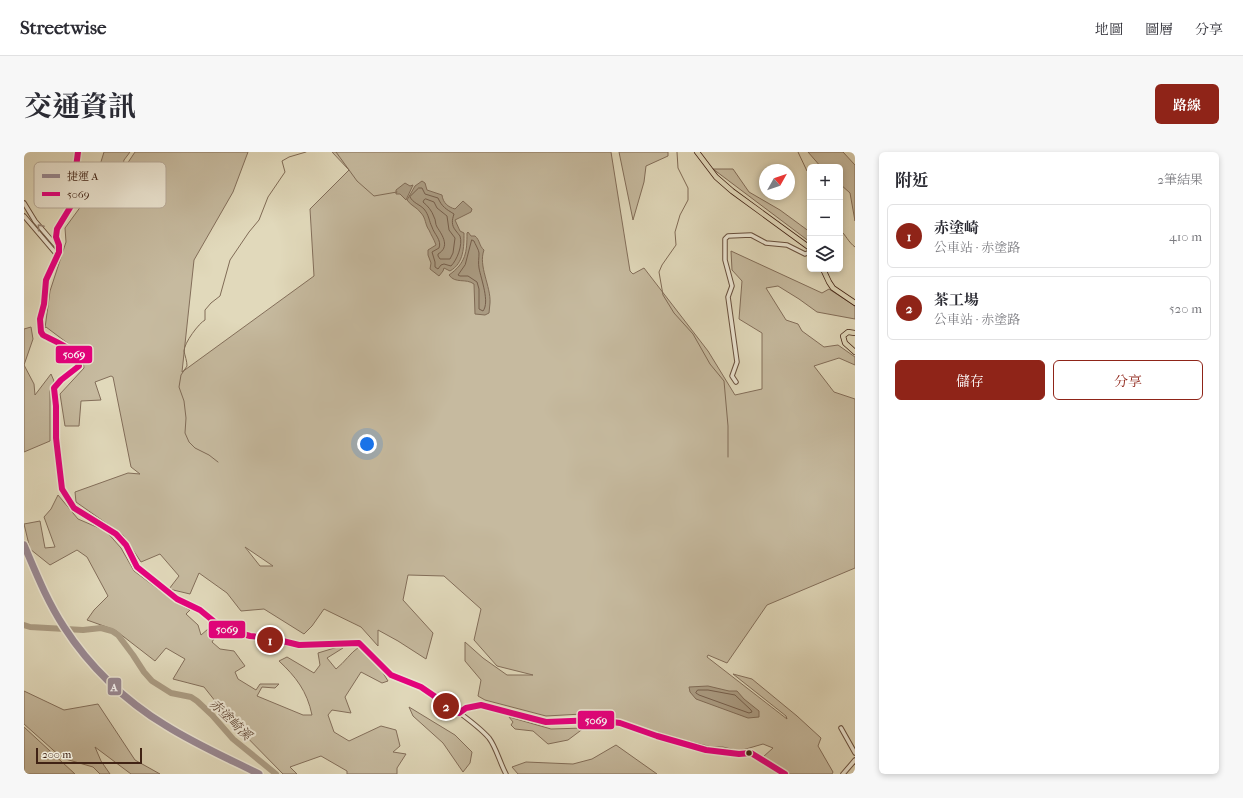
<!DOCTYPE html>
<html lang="zh-TW">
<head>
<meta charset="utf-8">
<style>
  :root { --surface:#fff; --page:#f7f7f7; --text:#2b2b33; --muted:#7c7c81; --line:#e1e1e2; --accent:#8f2418 }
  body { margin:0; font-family:"IM FELL French Canon","Noto Serif TC",serif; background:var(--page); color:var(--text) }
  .controls { position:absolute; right:12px; top:12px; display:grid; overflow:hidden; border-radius:6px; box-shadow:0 2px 6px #0003 }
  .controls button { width:36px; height:36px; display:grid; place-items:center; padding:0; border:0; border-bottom:1px solid var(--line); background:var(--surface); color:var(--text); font:20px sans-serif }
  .compass { position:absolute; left:735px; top:12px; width:36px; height:36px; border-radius:50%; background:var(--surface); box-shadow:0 2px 6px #0003; rotate:50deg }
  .scale { position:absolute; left:12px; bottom:10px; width:106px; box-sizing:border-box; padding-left:4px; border:2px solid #402214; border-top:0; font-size:11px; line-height:14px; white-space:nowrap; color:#402214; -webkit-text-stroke:3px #ece6d3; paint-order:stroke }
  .you { position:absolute; left:343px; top:292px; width:14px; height:14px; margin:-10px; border:3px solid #fff; border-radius:50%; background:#1a73e8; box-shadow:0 0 0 6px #1a73e833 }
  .badge { display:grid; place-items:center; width:26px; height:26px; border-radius:50%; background:var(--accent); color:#fff; font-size:13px; font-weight:700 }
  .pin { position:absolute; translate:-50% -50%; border:2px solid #fff; box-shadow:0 1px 4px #0006 }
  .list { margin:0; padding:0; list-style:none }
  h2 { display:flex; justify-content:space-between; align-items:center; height:52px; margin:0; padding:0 16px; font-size:17px }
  h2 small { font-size:13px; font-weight:400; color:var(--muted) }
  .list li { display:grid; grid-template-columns:26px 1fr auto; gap:12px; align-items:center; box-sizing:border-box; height:64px; margin:0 8px 8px; padding:0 8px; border:1px solid var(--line); border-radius:6px }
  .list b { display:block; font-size:15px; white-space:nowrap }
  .list p { margin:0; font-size:13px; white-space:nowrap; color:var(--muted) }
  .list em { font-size:13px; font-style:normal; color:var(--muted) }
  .actions { display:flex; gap:8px; padding:12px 16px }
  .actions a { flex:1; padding:9px 0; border:1px solid var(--accent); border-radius:6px; text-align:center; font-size:14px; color:var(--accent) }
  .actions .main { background:var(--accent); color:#fff }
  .icon { flex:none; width:22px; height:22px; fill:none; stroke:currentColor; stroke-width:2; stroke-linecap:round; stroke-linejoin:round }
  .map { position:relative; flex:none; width:831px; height:622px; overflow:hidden; border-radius:6px }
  header { display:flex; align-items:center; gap:24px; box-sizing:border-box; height:56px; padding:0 20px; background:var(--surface); border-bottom:1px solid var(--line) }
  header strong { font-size:19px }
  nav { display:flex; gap:22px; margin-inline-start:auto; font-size:14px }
  .intro { display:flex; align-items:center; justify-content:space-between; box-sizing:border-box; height:96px; padding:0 24px }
  h1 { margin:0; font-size:28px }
  .button { padding:10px 18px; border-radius:6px; background:var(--accent); color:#fff; font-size:14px; font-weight:700 }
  main { display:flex; gap:24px; padding:0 24px }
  aside { flex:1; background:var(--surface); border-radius:6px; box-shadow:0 2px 6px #0003 }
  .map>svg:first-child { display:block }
</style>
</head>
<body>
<header>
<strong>Streetwise</strong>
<nav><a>地圖</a><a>圖層</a><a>分享</a></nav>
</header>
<div class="intro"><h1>交通資訊</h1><a class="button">路線</a></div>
<main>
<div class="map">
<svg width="831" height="622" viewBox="0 0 831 622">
  <rect width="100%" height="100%" fill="#e1d9bb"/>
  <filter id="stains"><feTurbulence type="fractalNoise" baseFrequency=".005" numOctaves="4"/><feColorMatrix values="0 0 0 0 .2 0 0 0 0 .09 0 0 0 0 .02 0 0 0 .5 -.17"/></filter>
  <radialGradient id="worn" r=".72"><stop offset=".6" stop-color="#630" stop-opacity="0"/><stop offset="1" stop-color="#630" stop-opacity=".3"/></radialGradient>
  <g fill="#c6ba9f" stroke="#836e5a" fill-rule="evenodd">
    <path d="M80 0H106L100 8 97 21 111 0H224L209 40 170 108 158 220 290 124 286 57 325 18 308 0H587L606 119 609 122 620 116 684 199 711 243 738 237V181L715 167 718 129 708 118 707 99 798 141 805 137 831 154V167L793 160 775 147 754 134 742 136 762 168 774 172 778 179 800 195 814 193 831 205V213L815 206 790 214 810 240 831 247V416L743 453 703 511 684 503 683 505 763 567 762 564 709 522 728 527 773 564 797 586 794 594 809 620 808 622H766L739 605 749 596 739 592 715 599 699 595H688L642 584 576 561 522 564 461 548 454 544 457 528 441 509V490L459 506 483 523H509L473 514 450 488 457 457 420 424 384 423 379 448 409 481 402 507 374 489 354 478V494L337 475 300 457 288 474 280 482 240 457 217 459 203 441 175 421 166 442 145 437 155 424 136 402 117 410 99 383 52 350 51 340 104 321 116 322 107 315 89 225 87 224 71 230 77 248 57 249 55 274H41L36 242 60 216 58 202 22 175 21 176 26 139 42 90 41 76 68 39ZM221 395 249 414H236Z"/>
    <path d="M595 0H644V4L622 14 620 30 609 68Z"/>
    <path d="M784 0H819L831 13V69L826 41 816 32V15H797Z"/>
    <path d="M689 17H709L725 40 756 58 786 80V90Z"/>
    <path d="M7 175 9 187 0 213 10 232 11 243 27 222 30 229 26 239V289L0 300V177Z"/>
    <path d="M34 343 54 367 82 379 97 396 110 419 150 449 166 458 162 462 174 473 177 483 184 477 193 482 188 490 196 497 210 499 221 514 211 520 214 527 232 538 236 532H255L251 536 238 535 233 544 279 563H288C283 539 272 525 255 509L263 505 290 521 296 513 294 501 317 494 319 496 303 506 312 517C321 510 326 501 335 495L356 516 364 529 358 531 337 520 321 545 327 561 308 558 304 563 310 580 325 589 357 574 372 578 376 594 369 600 382 602 373 616V622H323V619L297 604 266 615 273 622H259L207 569 180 535 149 527 161 507 142 496 131 509 91 478 63 468 70 458 84 444 63 405 53 398 26 413 6 397 0 372 16 369 21 396 31 395 20 365 27 357Z"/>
    <path d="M0 539 40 558 74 552 111 608 136 622H107L71 595 77 609 86 622H76L69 615 38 606 0 572Z"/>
    <path d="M385 555 431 583 448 600 446 611 439 620 419 591 389 564Z"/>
    <path d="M485 565 527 577 560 576 544 588 524 592 509 579 491 577 487 573 489 570Z"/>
    <path d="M0 575 51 622H0Z"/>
    <path d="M592 593 633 622H494L488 615 502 610 549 612 568 607Z"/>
  </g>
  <g fill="#aa9b82" stroke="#806b56">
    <path d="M398 29 401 31 403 38 418 43C419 51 424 55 431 57L439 49 448 57 447 60 431 68 436 79 440 81C440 95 440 111 426 119L420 116 419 119 415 124 406 117 407 111 404 103V98L412 93C410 87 407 83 405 78 401 73 402 66 397 61 393 55 387 54 383 48L391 34Z"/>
    <path d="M381 31 386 34 389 33 382 48 376 42H372V38Z"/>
    <path d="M444 80 447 84H451C456 88 455 94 460 98 454 114 467 134 466 151 466 154 465 158 465 161L461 163 451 162 450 132C442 126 431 132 425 123 442 111 443 100 443 81Z"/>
    <path d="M684 534 705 539H713L720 547 735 559V565L724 566 672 547 666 540 665 535Z"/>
  </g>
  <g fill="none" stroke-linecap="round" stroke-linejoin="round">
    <g stroke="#755e4b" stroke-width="1">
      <path d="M395 36H398L401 42 414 46C418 55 422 57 430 62 428 68 427 73 432 79 433 81 435 82 436 84 439 93 433 108 427 114L420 112 417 113 414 117 411 115V110L408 100 415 96C418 88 410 82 408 75 405 69 405 63 400 57 395 52 389 51 386 45Z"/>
      <path d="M402 47 410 50 413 56 423 64 425 78 431 86 429 101 426 107H416L414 104V102C426 95 419 84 413 75 411 72 412 68 410 65 408 59 404 54 399 50L400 48Z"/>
      <path d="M448 88 450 89C451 92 455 98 455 101 455 106 454 111 455 116 457 127 466 150 459 159L455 157V137L453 130 444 124H436L434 123 441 113Z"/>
      <path d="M674 538H684L711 543 727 558 728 560 725 561 675 543 672 541Z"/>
    </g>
    <g stroke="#806b56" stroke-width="1">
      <path d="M312 0 333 29 350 44 373 40"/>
      <path d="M653 0 654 16 664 36V48L656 63 651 80 652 93 638 113 635 120 639 143 650 161 669 182 686 212 700 229 704 274V305"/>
      <path d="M774 0 783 19 786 21"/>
      <path d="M816 43 818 50 816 54"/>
      <path d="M816 78C822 83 824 90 831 95"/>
      <path d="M194 310 185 303 171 296 165 290 161 281 162 266 160 249 155 235 157 223 163 214C163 209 161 204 160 199 160 191 175 171 181 168V158L187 151 196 144 206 108 225 80 235 68 244 45 261 20 258 9 265 5 282 0"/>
    </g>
    <path stroke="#aa9b82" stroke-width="6" d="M0 473 6 475 59 478 77 476 88 479 94 483 109 503 120 520 128 529 147 541 167 545 173 549 188 563 209 587 252 622"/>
    <defs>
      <g id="minor">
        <path d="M54 0 47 54 33 77 32 85 35 93V100L22 128 20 152 16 167 17 180 19 183C30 190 57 198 55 214L37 228 30 236 32 254V286L36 322 38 337 45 349 50 356 92 382 102 393 113 415 153 447 176 458 198 476 207 479 226 484 246 486 275 493 335 491 367 523C375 527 382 528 390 532 407 539 453 572 465 586 472 595 476 611 482 622"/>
        <path d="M0 51 11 69 35 97"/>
        <path d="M0 64 34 104"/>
        <path d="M712 230 708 224 713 210 704 145 708 134 701 108V87L704 84 727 83 742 91 763 93 781 102 786 100"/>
        <path d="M435 561 442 556 457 553 522 570 572 568 596 571 633 584 682 598 715 602 727 601 761 622"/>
        <path d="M817 576 831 601"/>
        <path d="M819 622 831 608"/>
      </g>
      <g id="major">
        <path d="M673 0 692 25 708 39 786 96"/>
        <path d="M799 117 805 130 809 136 831 151"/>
        <path d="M831 181 824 180 819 184 821 191 831 200"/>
      </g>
    </defs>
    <use href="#minor" stroke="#68503e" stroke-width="5.5"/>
    <use href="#major" stroke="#402214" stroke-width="6"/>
    <use href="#minor" stroke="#ece6d3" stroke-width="3.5"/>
    <use href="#major" stroke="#e1d9bb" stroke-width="4.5"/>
    <defs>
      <path id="bus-1" d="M54 0 47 54 33 77 32 85 35 93V100L22 128 20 152 16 167 17 180 19 183C33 191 53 196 55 214L37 228 30 236 32 254V286L38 337 50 356 92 382 102 393 113 415 153 447 176 458 198 476 226 484 246 486 275 493 335 491 367 523 397 535 435 561 442 556 457 553 522 570 572 568 596 571 633 584 682 598 715 602 727 601 761 622"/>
    </defs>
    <use href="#bus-1" stroke="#ece6d3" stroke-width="9"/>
    <use href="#bus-1" stroke="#e5007d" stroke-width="6"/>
    <defs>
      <path id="metro-1" d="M0 393C12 421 23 449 40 475 65 514 101 549 141 573 171 592 203 606 235 622"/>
    </defs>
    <use href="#metro-1" stroke="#ece6d3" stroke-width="10"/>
    <use href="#metro-1" stroke="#998993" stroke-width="7"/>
  </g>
  <defs><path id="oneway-chevron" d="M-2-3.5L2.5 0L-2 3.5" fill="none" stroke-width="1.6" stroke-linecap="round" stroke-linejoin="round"/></defs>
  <use stroke="#968474" href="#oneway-chevron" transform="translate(16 75) rotate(-130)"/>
  <circle fill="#402214" stroke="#ece6d3" stroke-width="1.5" cx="725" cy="601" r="3.5"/>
  <g text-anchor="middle" stroke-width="4" stroke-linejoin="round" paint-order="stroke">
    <g font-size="13" font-style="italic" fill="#604635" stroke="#ece6d3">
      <text transform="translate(207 567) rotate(44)" y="5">赤塗崎溪</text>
    </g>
  </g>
  <rect x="10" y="10" width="132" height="46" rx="6" fill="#ece6d3" stroke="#b8ab9a" stroke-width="1"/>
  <rect x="18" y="22" width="18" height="4" fill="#998993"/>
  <rect x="18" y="40" width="18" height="4" fill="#e5007d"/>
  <g font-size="11" fill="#402214">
    <text x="43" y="28">捷運 A</text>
    <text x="43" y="46">5069</text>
  </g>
  <g stroke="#ece6d3" stroke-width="1.5">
    <rect x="31" y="193" width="38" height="19" rx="4" fill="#e5007d"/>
    <rect x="184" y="468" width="38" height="19" rx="4" fill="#e5007d"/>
    <rect x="83" y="525" width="15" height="19" rx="4" fill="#998993"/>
    <rect x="553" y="558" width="38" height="20" rx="4" fill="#e5007d"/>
  </g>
  <g font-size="11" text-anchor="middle" font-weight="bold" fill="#fff">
    <text x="50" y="206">5069</text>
    <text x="203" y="481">5069</text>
    <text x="90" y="539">A</text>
    <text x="572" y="572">5069</text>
  </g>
  <rect width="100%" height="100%" filter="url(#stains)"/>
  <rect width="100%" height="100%" fill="url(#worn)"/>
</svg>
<div class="controls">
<button>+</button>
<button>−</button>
<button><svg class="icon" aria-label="layers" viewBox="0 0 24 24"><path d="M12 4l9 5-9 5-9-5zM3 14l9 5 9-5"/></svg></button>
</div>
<svg class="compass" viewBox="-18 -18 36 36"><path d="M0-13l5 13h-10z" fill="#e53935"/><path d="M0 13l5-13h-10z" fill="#7c7c81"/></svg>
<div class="scale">200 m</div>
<div class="you"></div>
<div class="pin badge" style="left:246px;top:488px">1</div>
<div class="pin badge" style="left:422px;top:554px">2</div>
</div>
<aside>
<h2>附近<small>2筆結果</small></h2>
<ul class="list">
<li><span class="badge">1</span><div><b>赤塗崎</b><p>公車站 · 赤塗路</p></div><em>410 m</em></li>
<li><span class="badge">2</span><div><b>茶工場</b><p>公車站 · 赤塗路</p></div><em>520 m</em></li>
</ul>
<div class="actions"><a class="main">儲存</a><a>分享</a></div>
</aside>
</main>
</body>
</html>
